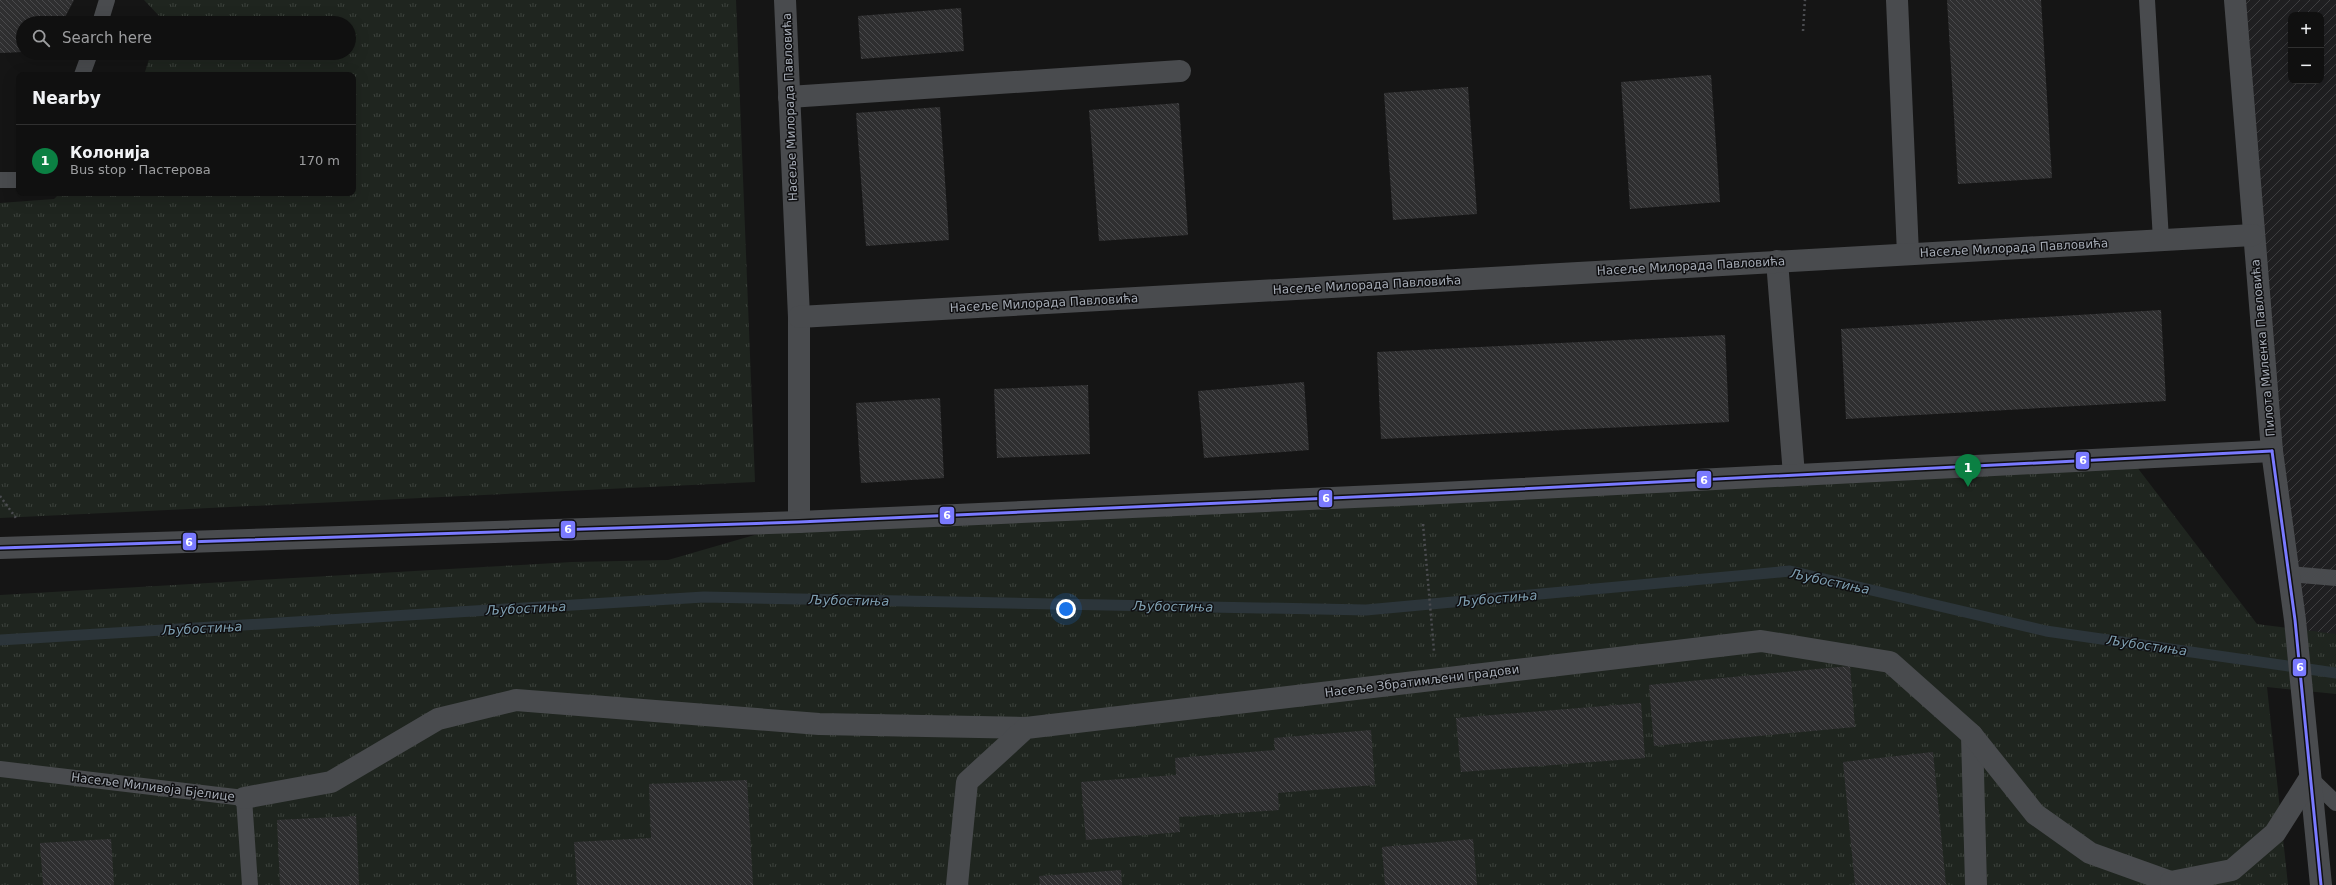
<!DOCTYPE html>
<html lang="en">
<head>
<meta charset="utf-8">
<style>
  :root { --surface:#101010; --page:#191919; --text:#f1f3f6; --muted:#9c9d9f; --line:#303030; --accent:#0b8043 }
  body { margin:0; font-family:"DejaVu Sans",sans-serif; background:var(--page); color:var(--text) }
  .controls { position:absolute; right:12px; top:12px; display:grid; overflow:hidden; border-radius:8px; box-shadow:0 4px 16px #0002 }
  .controls button { width:36px; height:36px; display:grid; place-items:center; padding:0; border:0; border-bottom:1px solid var(--line); background:var(--surface); color:var(--text); font:20px sans-serif }
  .you { position:absolute; left:1066px; top:609px; width:14px; height:14px; margin:-10px; border:3px solid #fff; border-radius:50%; background:#1a73e8; box-shadow:0 0 0 6px #1a73e833 }
  .badge { display:grid; place-items:center; width:26px; height:26px; border-radius:50%; background:var(--accent); color:#fff; font-size:13px; font-weight:700 }
  .pin { position:absolute; translate:-50% -33px; filter:drop-shadow(0 1px 2px #0008) }
  .pin::after { content:''; position:absolute; top:21px; width:14px; height:12px; background:inherit; clip-path:polygon(0 0,100% 0,50% 100%) }
  .list { margin:0; padding:0; list-style:none }
  h2 { display:flex; justify-content:space-between; align-items:center; height:52px; margin:0; padding:0 16px; font-size:17px }
  h2 small { font-size:13px; font-weight:400; color:var(--muted) }
  .list li { display:grid; grid-template-columns:26px 1fr auto; gap:12px; align-items:center; box-sizing:border-box; height:72px; padding:0 16px; border-top:1px solid var(--line) }
  .list b { display:block; font-size:15px; white-space:nowrap }
  .list p { margin:0; font-size:13px; white-space:nowrap; color:var(--muted) }
  .list em { font-size:13px; font-style:normal; color:var(--muted) }
  .icon { flex:none; width:22px; height:22px; fill:none; stroke:currentColor; stroke-width:2; stroke-linecap:round; stroke-linejoin:round }
  .map { position:relative; flex:none; width:2336px; height:885px; overflow:hidden }
  .search { position:absolute; background:var(--surface); box-shadow:0 4px 16px #0002; left:16px; top:16px; width:340px; height:44px; display:flex; align-items:center; gap:10px; box-sizing:border-box; padding:0 14px; border-radius:22px; color:var(--muted); font-size:15px }
  .panel { position:absolute; background:var(--surface); box-shadow:0 4px 16px #0002; left:16px; top:72px; width:340px; height:124px; border-radius:8px }
  .map>svg:first-child { display:block }
</style>
</head>
<body>
<div class="map">
<svg width="2336" height="885" viewBox="0 0 2336 885">
  <defs>
    <pattern id="industrial-furrows" width="10" height="10" patternUnits="userSpaceOnUse"><rect width="10" height="10" fill="#1f1f21"/><path d="M-1 1l2-2M0 10L10 0M9 11l2-2" fill="none" stroke="#3d3d3f"/></pattern>
    <pattern id="grass-tufts" width="24" height="20" patternUnits="userSpaceOnUse"><rect width="24" height="20" fill="#1f251f"/><path d="M3 7l-1-3M5 7V3M7 7l1-3M15 17l-1-3M17 17v-4M19 17l1-3" fill="none" stroke="#3d423d"/></pattern>
    <pattern id="building-back-hatch" width="6" height="6" patternUnits="userSpaceOnUse"><rect width="6" height="6" fill="#2f2f30"/><path d="M-1 5l2 2M0 0l6 6M5-1l2 2" fill="none" stroke="#4a4a4c"/></pattern>
  </defs>
  <rect width="100%" height="100%" fill="#151515"/>
  <path fill="url(#industrial-furrows)" fill-rule="evenodd" d="M2235 0H2336V673L2295 667ZM2291 15H2321V81H2291Z"/>
  <g fill="url(#grass-tufts)">
    <path d="M144 0H736L755 482 0 518V203L54 199 60 193H353V75H144L151 53H349V23H161L162 19Z"/>
    <path d="M2130 458 2257 624 2336 634V694L2267 687 2288 885H0V595L572 562 668 560 799 522Z"/>
  </g>
  <g fill="none" stroke-linecap="round" stroke-linejoin="round">
    <path stroke="#2c353a" stroke-width="11" d="M0 640 704 597 1366 610 1790 571 2046 631 2336 673"/>
  </g>
  <g fill="url(#building-back-hatch)">
    <path d="M0 0H74L62 23H23V52L0 53Z"/>
    <path d="M1947 0H2041L2052 178 1958 184Z"/>
    <path d="M961 8 964 51 861 59 858 16Z"/>
    <path d="M1711 75 1720 202 1630 209 1621 82Z"/>
    <path d="M1468 87 1477 214 1393 220 1384 93Z"/>
    <path d="M1179 103 1188 235 1099 241 1089 110Z"/>
    <path d="M940 107 949 240 866 246 856 113Z"/>
    <path d="M2161 310 2166 401 1846 419 1841 329Z"/>
    <path d="M1725 335 1729 422 1381 439 1377 352Z"/>
    <path d="M1304 382 1309 450 1204 458 1198 391Z"/>
    <path d="M1088 385 1090 454 997 458 994 389Z"/>
    <path d="M940 398 944 478 861 483 856 403Z"/>
    <path d="M1850 666 1855 727 1654 746 1649 685Z"/>
    <path d="M1641 703 1645 758 1461 772 1456 718Z"/>
    <path d="M1371 730 1375 785 1278 793 1279 810 1179 817 1180 832 1086 840 1081 782 1176 775 1175 758 1275 750 1274 738Z"/>
    <path d="M1933 752 1946 885H1855L1843 762Z"/>
    <path d="M747 780 753 885H577L574 842 651 838 649 784Z"/>
    <path d="M356 816 359 885H280L277 820Z"/>
    <path d="M111 839 114 885H43L40 843Z"/>
    <path d="M1473 839 1477 885H1385L1382 847Z"/>
    <path d="M1121 870 1122 885H1040L1039 876Z"/>
  </g>
  <g fill="none" stroke-linecap="round" stroke-linejoin="round">
    <g stroke="#4b4c50" stroke-width="2.5" stroke-dasharray="2 3" stroke-linecap="butt">
      <path d="M1803 31 1805 0"/>
      <path d="M0 496 16 518"/>
      <path d="M1423 524 1434 651"/>
    </g>
    <g stroke="#494b4e" stroke-width="16">
      <path d="M2147 0 2161 240"/>
      <path d="M100 23 107 0"/>
      <path d="M82 75 90 53"/>
      <path d="M0 180H19"/>
      <path d="M2289 574 2336 578"/>
      <path d="M0 769 244 798 250 885"/>
      <path d="M2310 778 2336 803"/>
    </g>
    <path stroke="#494b4e" stroke-width="22" d="M244 798 331 782 438 719 516 700 819 724 1026 728"/>
    <g stroke="#494b4e" stroke-width="22">
      <path d="M785 0 799 317V522"/>
      <path d="M1897 0 1908 254"/>
      <path d="M2235 0 2272 451 2295 620 2321 885"/>
      <path d="M789 97 1180 71"/>
      <path d="M1777 261 1794 475"/>
      <path d="M799 317 2253 235"/>
      <path d="M0 548 799 522 1421 494 2272 451"/>
      <path d="M1972 735 1976 885"/>
      <path d="M957 885 967 782 1026 728 1761 641 1890 662 1972 735 2035 814 2090 853 2171 882"/>
      <path d="M2185 885 2171 882 2232 870 2275 833 2310 778"/>
    </g>
    <defs>
      <g id="bus-1">
        <path d="M2272 451 2295 620 2321 885"/>
        <path d="M0 548 799 522 1421 494 2272 451"/>
      </g>
    </defs>
    <use href="#bus-1" stroke="#0f0f11" stroke-width="6"/>
    <use href="#bus-1" stroke="#7a7aff" stroke-width="3"/>
  </g>
  <g text-anchor="middle" stroke-width="3" stroke-linejoin="round" paint-order="stroke">
    <g font-size="12" fill="#a6acb6" stroke="#0f0f11">
      <text transform="translate(790 107) rotate(-92)" y="4">Насеље Милорада Павловића</text>
      <text transform="translate(2014 248) rotate(-3)" y="4">Насеље Милорада Павловића</text>
      <text transform="translate(1691 266) rotate(-3)" y="4">Насеље Милорада Павловића</text>
      <text transform="translate(1367 285) rotate(-3)" y="4">Насеље Милорада Павловића</text>
      <text transform="translate(1044 303) rotate(-3)" y="4">Насеље Милорада Павловића</text>
      <text transform="translate(2263 348) rotate(-95)" y="4">Пилота Миленка Павловића</text>
      <text transform="translate(1422 681) rotate(-7)" y="4">Насеље Збратимљени градови</text>
      <text transform="translate(153 787) rotate(7)" y="4">Насеље Миливоја Бјелице</text>
    </g>
    <g font-size="13" font-style="italic" fill="#7e9eb0" stroke="#0f0f11">
      <text transform="translate(1830 581) rotate(12)" y="5">Љубостиња</text>
      <text transform="translate(1497 598) rotate(-5)" y="5">Љубостиња</text>
      <text transform="translate(849 600) rotate(1)" y="5">Љубостиња</text>
      <text transform="translate(1173 606) rotate(1)" y="5">Љубостиња</text>
      <text transform="translate(526 608) rotate(-3)" y="5">Љубостиња</text>
      <text transform="translate(202 628) rotate(-3)" y="5">Љубостиња</text>
      <text transform="translate(2147 645) rotate(8)" y="5">Љубостиња</text>
    </g>
  </g>
  <g stroke="#0f0f11" stroke-width="1.5">
    <rect x="2075" y="451" width="15" height="19" rx="4" fill="#7a7aff"/>
    <rect x="1696" y="470" width="16" height="19" rx="4" fill="#7a7aff"/>
    <rect x="1318" y="489" width="15" height="19" rx="4" fill="#7a7aff"/>
    <rect x="939" y="506" width="16" height="19" rx="4" fill="#7a7aff"/>
    <rect x="560" y="520" width="16" height="19" rx="4" fill="#7a7aff"/>
    <rect x="182" y="532" width="15" height="19" rx="4" fill="#7a7aff"/>
    <rect x="2292" y="658" width="15" height="19" rx="4" fill="#7a7aff"/>
  </g>
  <g font-size="11" text-anchor="middle" font-weight="bold" fill="#fff">
    <text x="2083" y="464">6</text>
    <text x="1704" y="484">6</text>
    <text x="1326" y="502">6</text>
    <text x="947" y="519">6</text>
    <text x="568" y="533">6</text>
    <text x="189" y="546">6</text>
    <text x="2300" y="671">6</text>
  </g>
</svg>
<div class="controls">
<button>+</button>
<button>−</button>
</div>
<div class="you"></div>
<div class="pin badge" style="left:1968px;top:487px">1</div>
<div class="search"><svg class="icon" aria-label="search" viewBox="0 0 24 24"><circle cx="10" cy="10" r="6"/><path d="M15 15l6 6"/></svg>Search here</div>
<section class="panel">
<h2>Nearby<small></small></h2>
<ul class="list">
<li><span class="badge">1</span><div><b>Колонија</b><p>Bus stop · Пастерова</p></div><em>170 m</em></li>
</ul>
</section>
</div>
</body>
</html>
